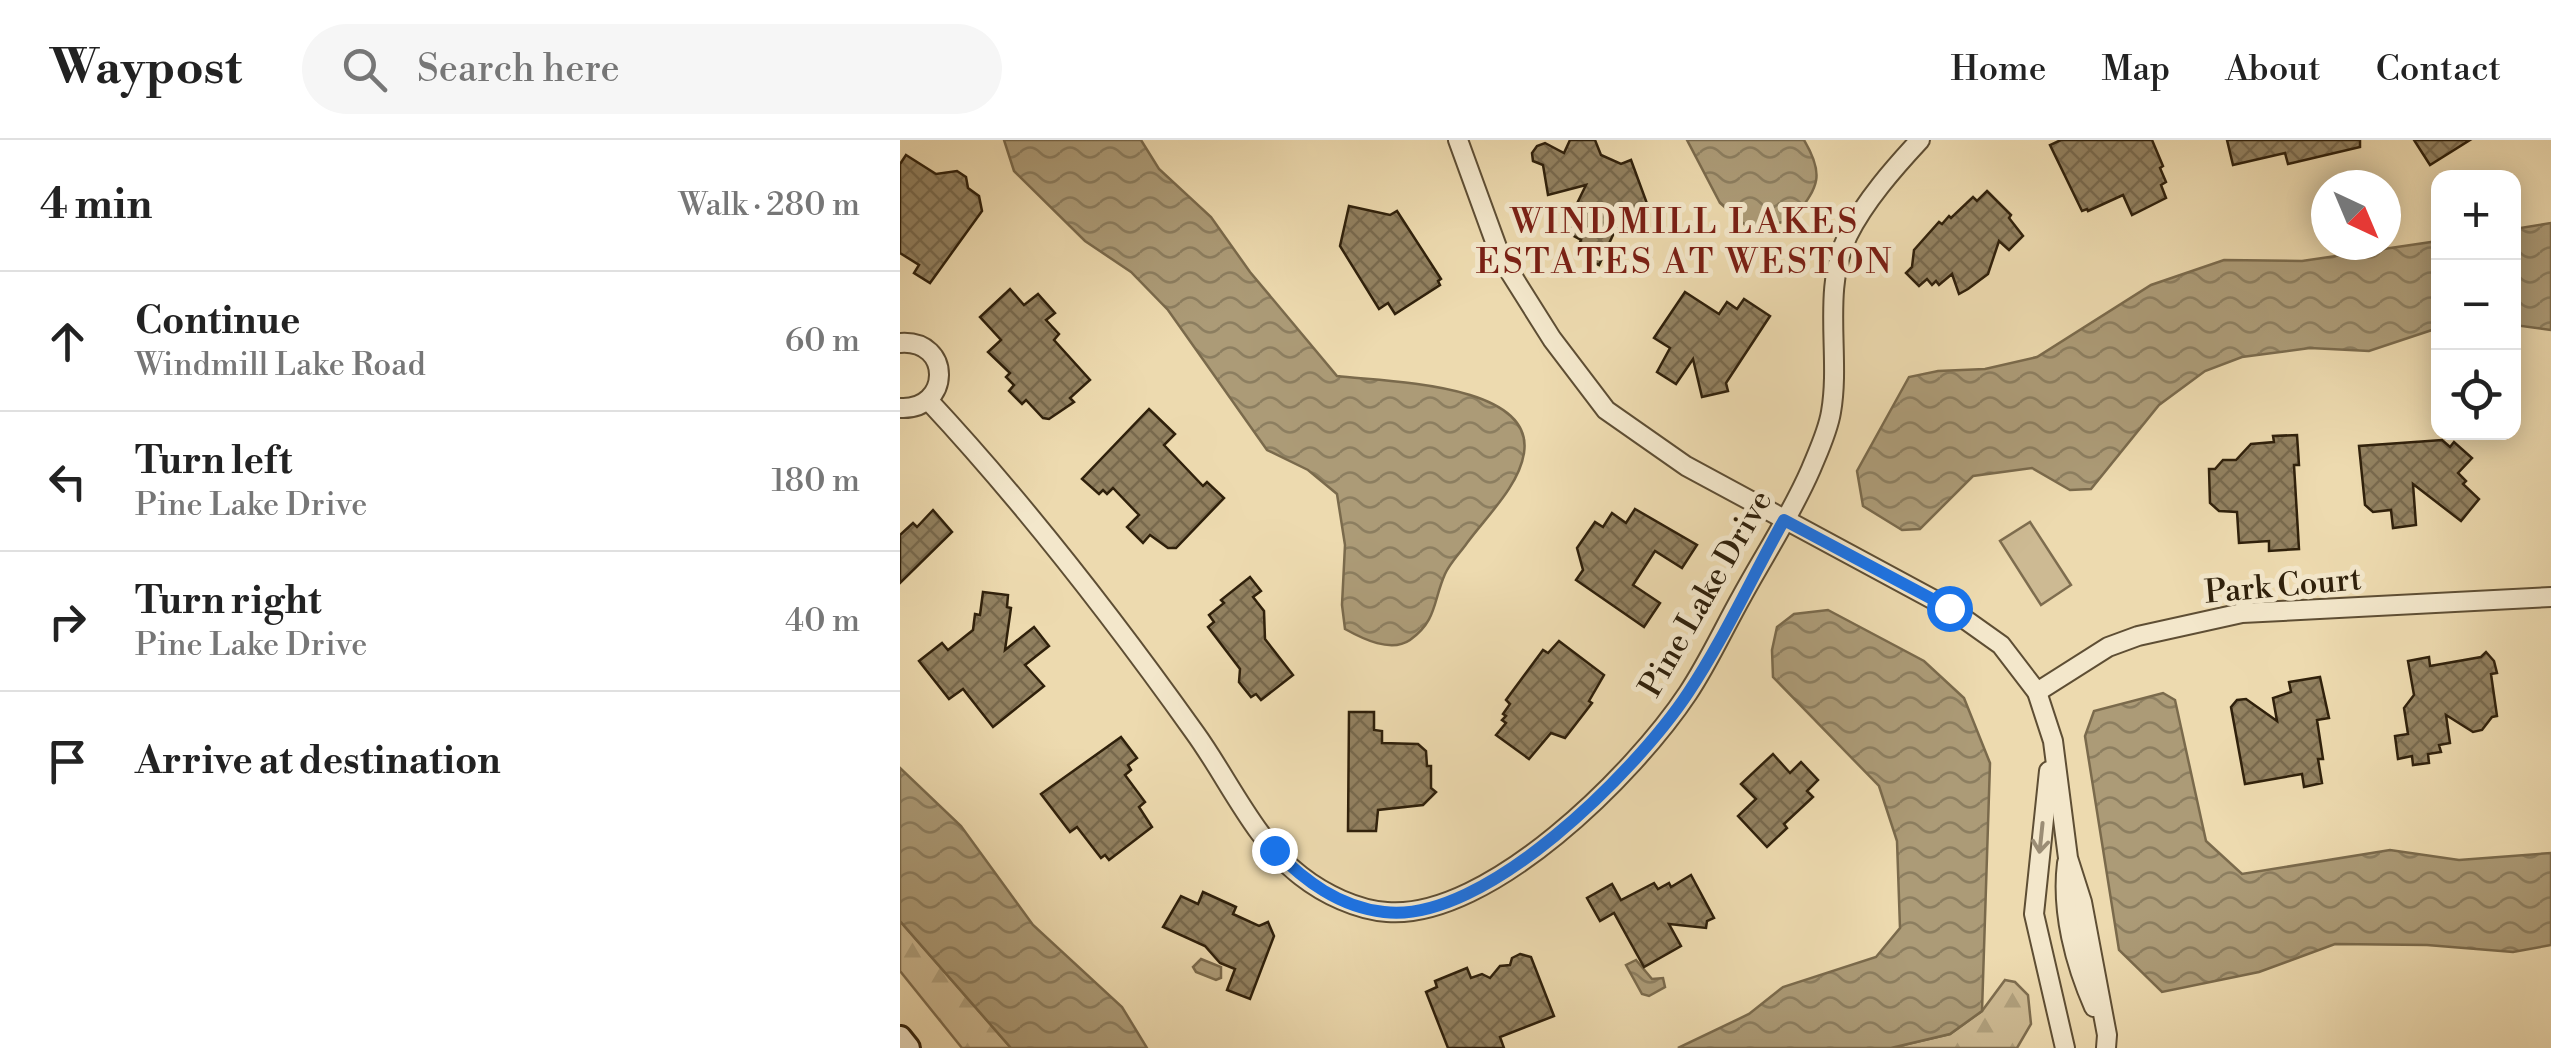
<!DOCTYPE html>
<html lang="en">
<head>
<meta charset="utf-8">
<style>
  :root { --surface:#fff; --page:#f6f6f6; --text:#222; --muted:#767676; --line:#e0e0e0 }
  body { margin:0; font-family:"Libre Bodoni",serif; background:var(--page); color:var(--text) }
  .controls { position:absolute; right:30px; top:30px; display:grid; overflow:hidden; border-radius:20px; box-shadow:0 5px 25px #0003 }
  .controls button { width:90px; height:90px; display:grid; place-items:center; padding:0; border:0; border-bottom:2px solid var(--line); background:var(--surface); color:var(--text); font:50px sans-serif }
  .compass { position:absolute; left:1411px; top:30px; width:90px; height:90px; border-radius:50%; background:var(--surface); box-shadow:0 5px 25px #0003; rotate:136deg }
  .stop { position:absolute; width:30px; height:30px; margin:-22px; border:8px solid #1a73e8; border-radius:50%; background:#fff }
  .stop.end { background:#1a73e8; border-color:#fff; box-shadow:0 2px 10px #0008 }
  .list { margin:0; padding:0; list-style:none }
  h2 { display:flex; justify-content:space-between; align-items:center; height:130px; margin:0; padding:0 40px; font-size:42px }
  h2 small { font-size:32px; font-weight:400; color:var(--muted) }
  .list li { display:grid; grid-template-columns:65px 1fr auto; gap:30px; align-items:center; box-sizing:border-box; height:140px; padding:0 40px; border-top:2px solid var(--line) }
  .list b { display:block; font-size:38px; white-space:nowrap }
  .list p { margin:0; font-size:32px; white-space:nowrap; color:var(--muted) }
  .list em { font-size:32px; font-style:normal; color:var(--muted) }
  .icon { flex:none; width:55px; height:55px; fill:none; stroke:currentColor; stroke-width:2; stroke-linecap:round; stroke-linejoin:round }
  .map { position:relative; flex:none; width:1651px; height:908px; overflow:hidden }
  header { display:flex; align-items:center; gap:60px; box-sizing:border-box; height:140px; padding:0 50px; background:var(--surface); border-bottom:2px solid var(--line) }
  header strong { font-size:48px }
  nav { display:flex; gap:55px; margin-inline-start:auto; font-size:35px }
  .search { width:700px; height:90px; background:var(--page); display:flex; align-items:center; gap:25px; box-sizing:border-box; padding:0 35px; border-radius:55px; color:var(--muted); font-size:38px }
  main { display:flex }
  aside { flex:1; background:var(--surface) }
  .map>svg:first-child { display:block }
</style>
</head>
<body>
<header>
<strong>Waypost</strong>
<div class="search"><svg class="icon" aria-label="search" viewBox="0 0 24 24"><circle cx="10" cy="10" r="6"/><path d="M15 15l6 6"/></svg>Search here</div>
<nav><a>Home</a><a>Map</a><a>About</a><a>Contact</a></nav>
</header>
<main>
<aside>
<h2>4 min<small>Walk · 280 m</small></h2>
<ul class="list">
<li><svg class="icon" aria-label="ahead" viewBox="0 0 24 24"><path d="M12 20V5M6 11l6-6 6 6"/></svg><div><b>Continue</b><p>Windmill Lake Road</p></div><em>60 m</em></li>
<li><svg class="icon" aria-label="left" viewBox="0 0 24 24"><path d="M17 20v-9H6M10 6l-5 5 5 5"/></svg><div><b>Turn left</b><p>Pine Lake Drive</p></div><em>180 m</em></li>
<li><svg class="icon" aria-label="right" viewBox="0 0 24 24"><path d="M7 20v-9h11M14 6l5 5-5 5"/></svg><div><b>Turn right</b><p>Pine Lake Drive</p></div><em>40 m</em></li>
<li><svg class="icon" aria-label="arrive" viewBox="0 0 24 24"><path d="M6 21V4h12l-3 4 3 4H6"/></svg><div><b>Arrive at destination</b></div></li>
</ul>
</aside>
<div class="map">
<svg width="1651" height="908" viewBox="0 0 1651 908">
  <defs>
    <pattern id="forest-firs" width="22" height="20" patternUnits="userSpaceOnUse" patternTransform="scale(2.5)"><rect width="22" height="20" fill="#cdba93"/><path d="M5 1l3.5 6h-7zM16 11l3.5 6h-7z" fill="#b0a07d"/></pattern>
    <pattern id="water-waves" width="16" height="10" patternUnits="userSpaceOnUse" patternTransform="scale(2.5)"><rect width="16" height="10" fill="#ac9b77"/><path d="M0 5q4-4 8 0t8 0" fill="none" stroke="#8c7e60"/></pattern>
    <pattern id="building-cross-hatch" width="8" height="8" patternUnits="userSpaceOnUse" patternTransform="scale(2.5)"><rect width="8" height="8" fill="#928160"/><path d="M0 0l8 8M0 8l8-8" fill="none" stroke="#78694d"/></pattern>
  </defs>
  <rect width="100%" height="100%" fill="#eddaaf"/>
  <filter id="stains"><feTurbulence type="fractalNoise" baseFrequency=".002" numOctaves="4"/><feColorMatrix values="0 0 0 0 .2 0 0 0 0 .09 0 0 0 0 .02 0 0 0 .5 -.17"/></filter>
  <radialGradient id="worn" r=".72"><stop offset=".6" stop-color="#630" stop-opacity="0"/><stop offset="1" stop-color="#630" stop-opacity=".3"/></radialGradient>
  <path fill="#cdba93" stroke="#7e6d4f" stroke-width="2.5" d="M1130 382 1171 445 1141 465 1100 401Z"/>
  <g fill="url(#forest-firs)" stroke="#7e6d4f" stroke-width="2.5">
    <path d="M0 781 111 908H62L0 831Z"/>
    <path d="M1105 840 1115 842 1128 855 1131 884 1117 908H991L1050 894 1082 871Z"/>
  </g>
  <g fill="url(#water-waves)" stroke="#7a6a4c" stroke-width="2.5">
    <path d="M104 0H241L259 29 311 77 350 132 437 236C482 242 635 242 624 313 619 346 586 377 567 403 560 413 550 423 545 434 533 461 537 481 510 500 491 513 463 499 445 489L442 465 445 405 437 354 408 330 367 310 268 170 231 132 185 101 114 31Z"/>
    <path d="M787 0H904C926 37 917 47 894 79L851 90 820 63Z"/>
    <path d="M1651 83V190L1614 185V89Z"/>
    <path d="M1538 101V188L1469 211 1410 208 1342 217 1305 231 1259 265 1191 349 1170 350 1132 328 1073 336 1020 389 1002 390 963 366 957 331 1009 237 1038 231 1085 229 1137 217 1251 145 1324 120 1402 121Z"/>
    <path d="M928 470 1024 521 1064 558 1090 623 1082 871 1050 894 991 908H778L849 874 883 847 976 817 1000 788 997 701 979 646 873 537 872 510 877 487 894 474Z"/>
    <path d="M1263 553 1275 560 1306 701 1342 734 1490 710 1559 720 1651 713V805L1613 812 1527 805 1435 804 1359 832 1262 852 1219 810 1185 596 1194 571Z"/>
    <path d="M0 628 61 686 133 785 222 867 247 908H111L0 781Z"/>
    <path d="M301 819 321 827V838L316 840 296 832 293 827Z"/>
    <path d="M736 820 752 839 763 838 765 847 749 856 742 854 726 825Z"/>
  </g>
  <g fill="url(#building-cross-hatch)" stroke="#2f200b" stroke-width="2.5">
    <path d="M670 0H695L701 15 721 24 731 20 749 69 720 80 699 125 675 113 681 100 668 93 666 86 686 45 648 55 643 25 633 21 632 13 637 6 645 3 664 13Z"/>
    <path d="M1161 0H1252L1263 26 1260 28 1266 42 1261 45 1266 58 1232 75 1223 55 1188 71 1187 69 1182 71 1150 5Z"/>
    <path d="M1327 0H1460V7L1388 24 1385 13 1333 25Z"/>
    <path d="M1514 0H1570L1530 25Z"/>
    <path d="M6 15 36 34 57 31 66 37 68 48 79 56 82 71 30 143 14 133 19 125 0 113V24Z"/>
    <path d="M1087 51 1111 75 1109 78 1123 96 1109 110 1099 101 1088 134 1068 149 1059 154 1052 134 1039 145 1036 141 1032 145 1027 139 1019 146 1006 133 1012 127 1014 110 1039 82 1042 84 1049 76 1051 78 1073 57 1077 61Z"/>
    <path d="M449 66 490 75 497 71 541 139 538 141 540 145 495 174 488 163 479 169 440 106Z"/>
    <path d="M110 149 124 165 138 154 155 173 146 180 159 194 154 200 190 240 170 258 174 262 149 279 143 278 126 260 122 264 109 251 114 245 106 237 110 233 88 212 101 200 80 177Z"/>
    <path d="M785 152 819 174 827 162 837 169 844 159 870 176 826 243 828 251 802 257 793 219 776 244 757 232 770 208 754 198Z"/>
    <path d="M249 269 275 294 264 305 303 346 307 342 324 358 276 408H268L250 395 243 403 227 387 239 375 213 348 207 354 203 350 199 354 182 339Z"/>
    <path d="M1397 295 1399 325H1394L1399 409 1369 411V401L1339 403 1337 372 1319 371 1310 363 1309 329H1315L1323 320H1336L1351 304 1374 302 1373 296Z"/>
    <path d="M1542 300 1550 307 1554 302 1572 318 1558 333 1566 341 1563 344 1579 359 1561 381 1513 344 1516 385 1493 388 1491 370 1473 372 1465 365 1459 306Z"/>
    <path d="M735 369 797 405 782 428 755 411 733 445 760 463 744 487 676 440 683 430 677 408 695 382 703 387 712 373 726 383Z"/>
    <path d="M33 370 52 392 0 443V395L13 383 17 387Z"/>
    <path d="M350 437 361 451 353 457 364 471 365 499 393 535 361 560 356 554 351 557 339 542 340 529 308 487 314 482 309 475 324 463 321 460Z"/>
    <path d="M83 452 108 455 107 467 111 468 105 510 134 487 149 506 125 525 144 546 93 587 63 549 49 559 19 521 42 503 48 510 73 490 75 474 80 475Z"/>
    <path d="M659 501 704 535 689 561 692 563 665 598 651 593 629 619 596 595 606 583 602 580 606 576 603 574 610 564 606 560 643 510 648 513Z"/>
    <path d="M1586 512 1594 521 1597 533 1591 534 1597 576 1592 577 1582 590 1573 592 1546 575 1550 603 1539 605 1541 612 1528 614 1529 623 1513 625 1512 616 1498 619 1495 596 1508 594 1504 568 1514 555 1508 521 1529 517 1530 526 1581 517Z"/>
    <path d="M1420 537 1429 578 1417 580 1423 619H1418L1422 643 1404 647 1402 634 1345 644 1331 567 1337 560 1346 559 1377 581 1373 558 1391 552 1389 542Z"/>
    <path d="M449 572H474V590L482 591V603L518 604 526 611 527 626H531V648L536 652 523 665 478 670 476 691H448Z"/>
    <path d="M221 597 237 618 228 625 231 630 225 635 245 662 239 667 252 687 209 720 205 715 201 718 177 687 170 692 141 654Z"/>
    <path d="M873 614 890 633 901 622 918 640 907 651 913 657 884 684 887 688 867 707 838 676 856 659 841 644Z"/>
    <path d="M791 735 814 778 807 781 806 788 769 784 781 806 744 827 714 773 700 781 687 758 712 744 721 760 754 743 758 749 769 743 771 747Z"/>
    <path d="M303 752 336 767 333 774 359 786 368 782 374 796 350 859 327 850 335 829 320 823 305 806 263 787 281 756 298 764Z"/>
    <path d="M620 814 631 817 654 876 600 897 604 908H548L526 852 537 847 535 841 567 828 571 838 582 834 590 838 600 826 610 825 612 818Z"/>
  </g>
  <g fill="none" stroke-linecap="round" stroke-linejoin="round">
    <defs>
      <g id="street">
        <path d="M558 0 601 118 652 199 706 270 786 326 1049 468 1101 505 1137 552 1153 601 1168 718 1182 762 1207 895 1206 908"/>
        <path d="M0 203C53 199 51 271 0 268"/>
        <path d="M28 260C125 364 213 478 295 593 329 640 355 701 401 736 424 754 457 770 487 772 589 780 735 633 788 553 808 523 824 488 842 456 865 414 892 373 911 329 918 312 928 291 931 272 941 215 921 150 948 95 965 61 994 28 1020 0"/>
        <path d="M1137 552 1208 507 1238 496 1342 473 1651 457"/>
        <path d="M1149 631 1134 774 1165 908"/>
        <path d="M1167 723C1161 771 1175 824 1194 867"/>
      </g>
      <path id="secondary" d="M0 898 8 908"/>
    </defs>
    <use href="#street" stroke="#5e4e34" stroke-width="22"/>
    <use href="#secondary" stroke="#2f200b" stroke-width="28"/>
    <use href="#street" stroke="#f3e7cb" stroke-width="18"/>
    <use href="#secondary" stroke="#f3e7cb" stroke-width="22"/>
  </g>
  <defs><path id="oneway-shaft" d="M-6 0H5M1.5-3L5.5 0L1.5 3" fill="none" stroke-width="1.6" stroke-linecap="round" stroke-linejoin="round" transform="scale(2.5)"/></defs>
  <use stroke="#9b8d75" href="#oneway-shaft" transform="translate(1141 698) rotate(96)"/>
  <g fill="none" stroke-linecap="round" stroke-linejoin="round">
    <path stroke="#1a73e8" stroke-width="12" d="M374 710C405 741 439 767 484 772 584 785 737 630 788 553 824 499 852 437 884 380L1049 468"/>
  </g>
  <g text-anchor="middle" stroke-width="10" stroke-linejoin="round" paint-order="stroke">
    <g font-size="32" fill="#2f200b" stroke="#f3e7cb">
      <text transform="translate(1383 445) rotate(-5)" y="11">Park Court</text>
      <text transform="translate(805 453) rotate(-60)" y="11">Pine Lake Drive</text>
    </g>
    <g font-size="35" letter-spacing="2.5" fill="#7a1f14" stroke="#f3e7cb">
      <text x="785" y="93">WINDMILL LAKES<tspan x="785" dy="40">ESTATES AT WESTON</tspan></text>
    </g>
  </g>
  <rect width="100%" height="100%" filter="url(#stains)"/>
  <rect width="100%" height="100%" fill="url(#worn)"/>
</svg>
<div class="controls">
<button>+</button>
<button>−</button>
<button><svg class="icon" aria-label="locate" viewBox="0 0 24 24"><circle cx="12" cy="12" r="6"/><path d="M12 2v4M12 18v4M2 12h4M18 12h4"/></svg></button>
</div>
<svg class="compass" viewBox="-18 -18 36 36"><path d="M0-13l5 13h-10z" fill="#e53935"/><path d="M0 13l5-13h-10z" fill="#767676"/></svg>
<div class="stop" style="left:1049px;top:468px"></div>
<div class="stop end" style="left:374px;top:710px"></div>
</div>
</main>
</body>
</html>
